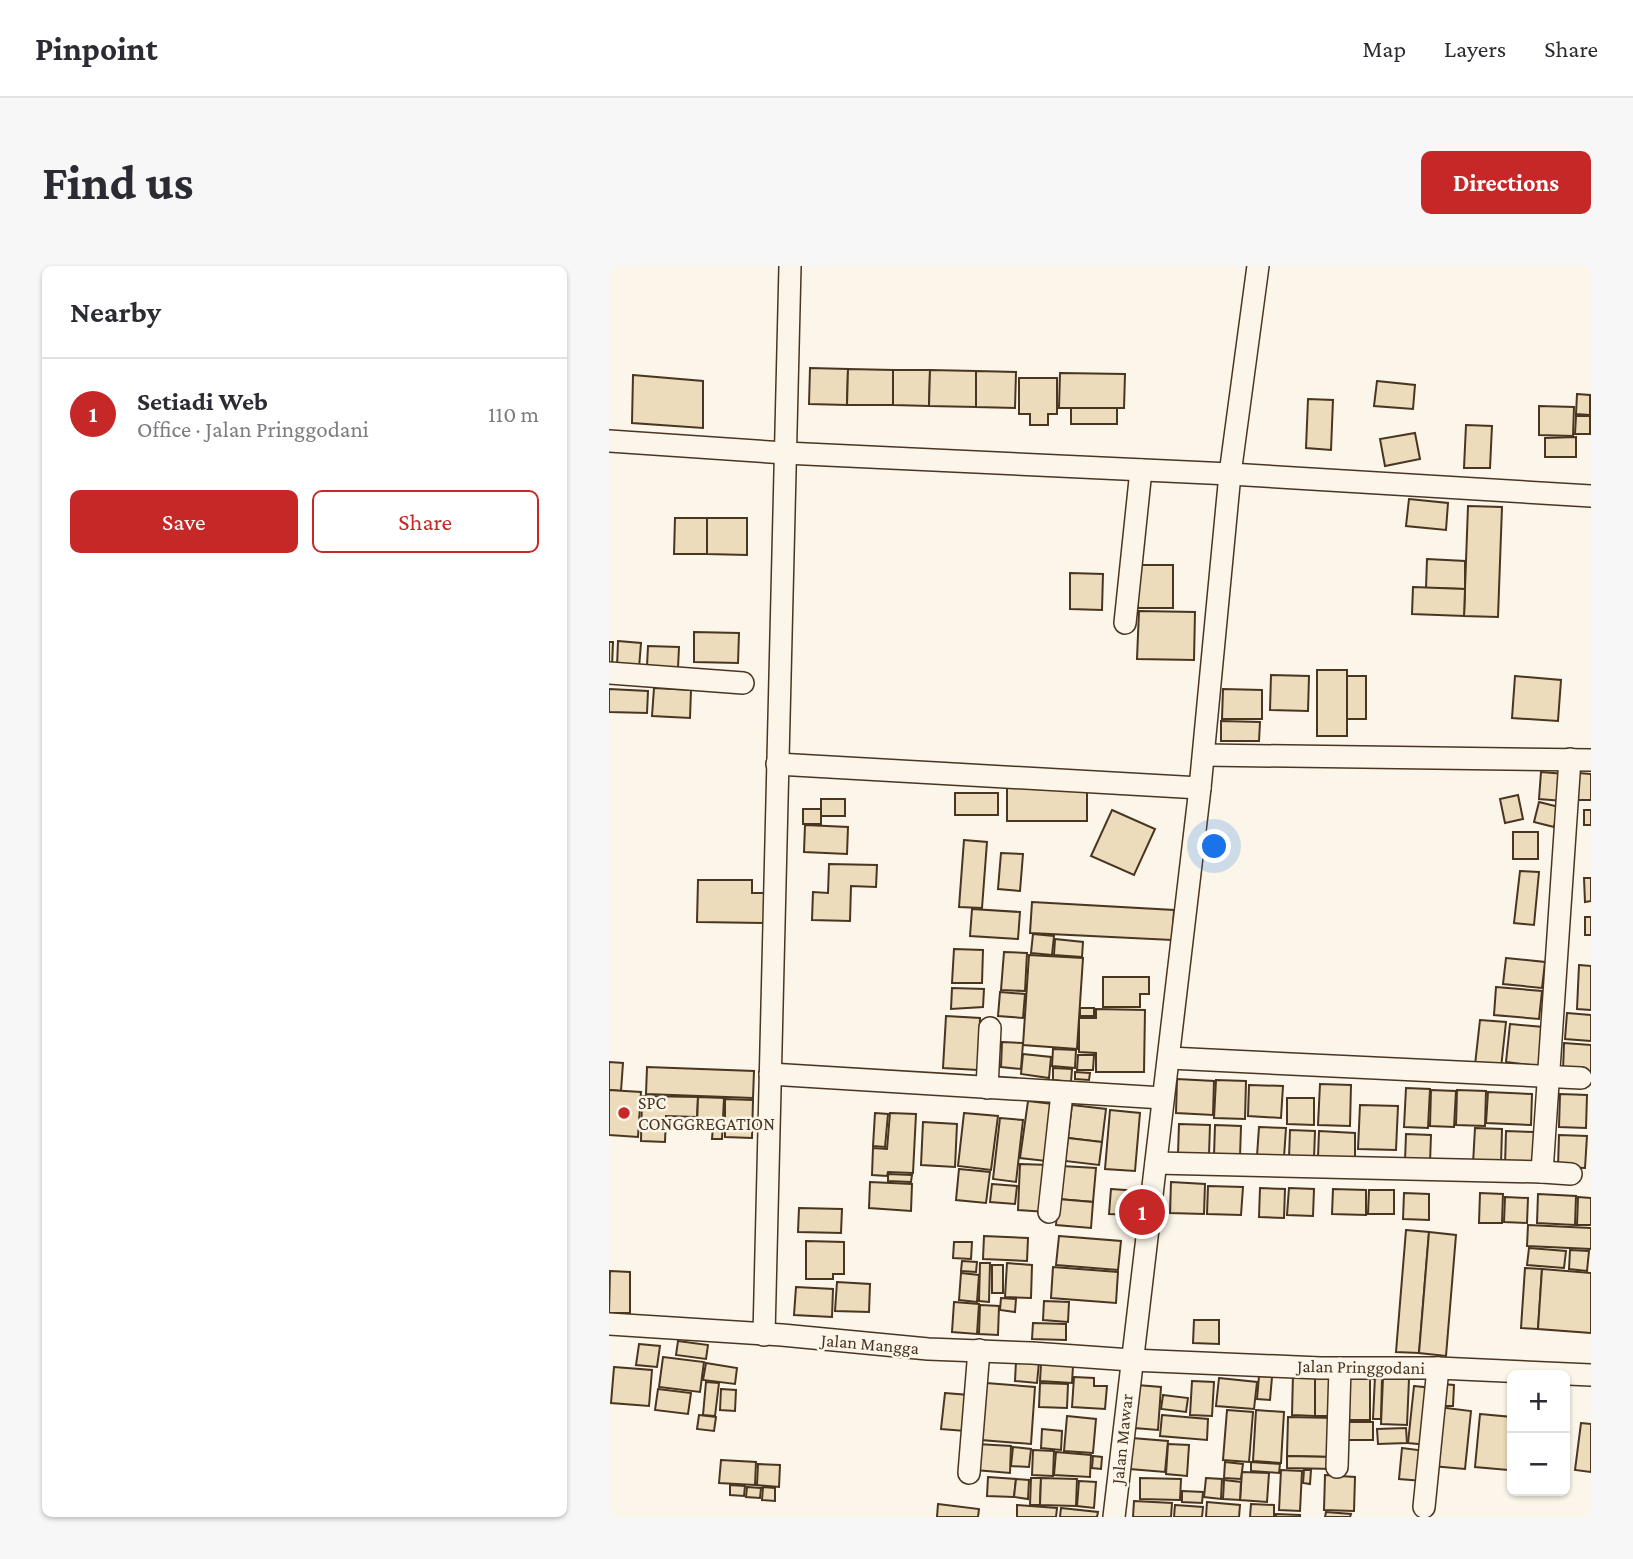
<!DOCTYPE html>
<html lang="en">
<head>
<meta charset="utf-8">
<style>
  :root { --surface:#fff; --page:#f7f7f7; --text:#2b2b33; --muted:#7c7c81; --line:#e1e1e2; --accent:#c62828 }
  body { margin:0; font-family:"Crimson Pro",serif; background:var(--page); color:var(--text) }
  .controls { position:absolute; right:21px; bottom:21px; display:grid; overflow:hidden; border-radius:10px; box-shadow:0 2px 5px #0004 }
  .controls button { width:63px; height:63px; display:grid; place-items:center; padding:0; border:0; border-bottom:2px solid var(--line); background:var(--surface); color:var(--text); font:35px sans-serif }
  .you { position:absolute; left:606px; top:581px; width:24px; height:24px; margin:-18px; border:5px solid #fff; border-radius:50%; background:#1a73e8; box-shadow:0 0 0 10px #1a73e833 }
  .badge { display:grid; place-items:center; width:46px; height:46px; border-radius:50%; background:var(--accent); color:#fff; font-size:23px; font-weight:700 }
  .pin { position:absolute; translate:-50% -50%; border:4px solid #fff; box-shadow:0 2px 7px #0006 }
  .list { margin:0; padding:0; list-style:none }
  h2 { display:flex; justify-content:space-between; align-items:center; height:91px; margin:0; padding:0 28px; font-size:30px }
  h2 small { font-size:23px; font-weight:400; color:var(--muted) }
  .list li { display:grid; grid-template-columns:46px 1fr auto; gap:21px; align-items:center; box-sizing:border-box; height:112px; padding:0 28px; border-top:2px solid var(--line) }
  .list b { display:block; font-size:26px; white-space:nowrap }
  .list p { margin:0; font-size:23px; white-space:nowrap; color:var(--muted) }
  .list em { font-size:23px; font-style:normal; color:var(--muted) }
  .actions { display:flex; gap:14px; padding:21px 28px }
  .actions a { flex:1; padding:16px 0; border:2px solid var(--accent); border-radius:10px; text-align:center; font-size:24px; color:var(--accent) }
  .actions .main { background:var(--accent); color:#fff }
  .map { position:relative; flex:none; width:982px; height:1251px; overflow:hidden; border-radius:10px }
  header { display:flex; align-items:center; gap:42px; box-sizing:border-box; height:98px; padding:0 35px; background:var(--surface); border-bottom:2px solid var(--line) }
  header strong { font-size:33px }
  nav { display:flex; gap:38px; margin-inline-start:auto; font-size:24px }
  .intro { display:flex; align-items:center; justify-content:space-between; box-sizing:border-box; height:168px; padding:0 42px }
  h1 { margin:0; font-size:49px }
  .button { padding:18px 32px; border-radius:10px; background:var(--accent); color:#fff; font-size:24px; font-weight:700 }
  main { display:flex; gap:42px; padding:0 42px }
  aside { flex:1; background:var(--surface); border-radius:10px; box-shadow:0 2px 5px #0004 }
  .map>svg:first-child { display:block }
</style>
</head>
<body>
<header>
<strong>Pinpoint</strong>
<nav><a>Map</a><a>Layers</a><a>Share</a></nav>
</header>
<div class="intro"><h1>Find us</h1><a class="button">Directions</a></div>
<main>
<aside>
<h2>Nearby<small></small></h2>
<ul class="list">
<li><span class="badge">1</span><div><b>Setiadi Web</b><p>Office · Jalan Pringgodani</p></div><em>110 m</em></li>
</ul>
<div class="actions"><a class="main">Save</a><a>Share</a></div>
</aside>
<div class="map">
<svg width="982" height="1251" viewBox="0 0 982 1251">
  <rect width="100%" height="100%" fill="#fbf6e9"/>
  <g fill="#ecdcbc" stroke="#4a3520" stroke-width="2">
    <path d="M201 102 239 103 238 139 200 138Z"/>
    <path d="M239 103 284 104V139H238Z"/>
    <path d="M284 104H321L320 140 284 139Z"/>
    <path d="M321 104 367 105V141L320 140Z"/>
    <path d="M367 105 407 106 406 142 367 141Z"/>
    <path d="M451 107 516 108 515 142H450Z"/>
    <path d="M24 109 94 115V162L23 157Z"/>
    <path d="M410 112H448V148H439V159H421V148H410Z"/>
    <path d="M768 115 806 119 804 143 765 140Z"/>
    <path d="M968 128 981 129V149L967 148Z"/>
    <path d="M699 133 724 134 722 184 697 182Z"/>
    <path d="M930 140 965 141 964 170 930 169Z"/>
    <rect x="462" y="142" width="46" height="16"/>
    <path d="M967 150H981V168H966Z"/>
    <path d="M857 159 883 160 881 202H855Z"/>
    <path d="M806 167 811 193 776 200 771 173Z"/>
    <path d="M967 171V191H936V172Z"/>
    <path d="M800 233 839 237 837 264 797 260Z"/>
    <path d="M859 240 893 241 889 351 855 350Z"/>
    <path d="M66 252H98V288H65Z"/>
    <path d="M98 252H138V289L98 288Z"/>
    <path d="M818 293 856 295V323L817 322Z"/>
    <rect x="529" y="299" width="35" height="43"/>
    <path d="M461 307 494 308 493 344 461 343Z"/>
    <path d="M804 321 856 323 855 350 803 348Z"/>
    <path d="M530 345 586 346 585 394 528 393Z"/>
    <path d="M85 366 130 367 129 397 85 396Z"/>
    <path d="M9 375 32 377 30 402 8 401Z"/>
    <path d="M0 376H4L3 401H0Z"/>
    <path d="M39 380 70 381 69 402 38 400Z"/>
    <rect x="708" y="404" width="30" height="66"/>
    <path d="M662 409 700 410 699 445 661 444Z"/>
    <rect x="738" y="410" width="19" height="43"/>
    <path d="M906 410 952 414 949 455 903 452Z"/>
    <path d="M45 422 82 424 81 452 43 450Z"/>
    <path d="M0 423 39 425 38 447 0 446Z"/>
    <path d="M614 423 653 424V453H613Z"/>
    <path d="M612 455 651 456 650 475H612Z"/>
    <path d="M932 506 956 508 954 535 930 533Z"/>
    <path d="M969 507 982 508V534H969Z"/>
    <rect x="398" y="520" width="80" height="35"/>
    <rect x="346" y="527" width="43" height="22"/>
    <path d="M909 529 914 553 896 557 891 533Z"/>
    <rect x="212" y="533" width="24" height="17"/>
    <path d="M930 536 950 541 945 561 925 556Z"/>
    <rect x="194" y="543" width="18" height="15"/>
    <path d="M503 544 546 563 525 609 482 590Z"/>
    <rect x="975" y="544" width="7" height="15"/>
    <path d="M196 559 239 561 238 588 195 586Z"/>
    <rect x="904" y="566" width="25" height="27"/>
    <path d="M355 574 378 576 373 642 350 641Z"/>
    <path d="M392 587 414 588 411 625 389 623Z"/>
    <path d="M220 598 268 599 267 621 242 620 241 655 203 654 204 626 219 627Z"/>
    <path d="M911 605 930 606 925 659 905 657Z"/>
    <path d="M975 612H982V635L976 636Z"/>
    <path d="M89 614H143V627H155V657L88 656Z"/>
    <path d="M423 636 565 644 563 674 421 667Z"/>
    <path d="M363 643 411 646 409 673 361 670Z"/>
    <rect x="976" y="651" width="6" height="18"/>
    <path d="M424 668 445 670 443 689 422 687Z"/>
    <path d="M446 673 474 676 473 691 445 689Z"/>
    <path d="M345 683 374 684 373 717H343Z"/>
    <path d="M395 686 418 687 416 725 392 724Z"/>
    <path d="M420 689 474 692 468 783 414 779Z"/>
    <path d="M897 692 936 696 933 722 894 718Z"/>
    <path d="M970 699 982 700V744L968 743Z"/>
    <path d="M494 711H540V728H531V741H494Z"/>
    <path d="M887 721 933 725 930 753 885 749Z"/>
    <path d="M343 722 375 723 374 741 342 743Z"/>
    <path d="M391 726 416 728 414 752 389 750Z"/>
    <rect x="471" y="742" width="14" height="8"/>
    <path d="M487 743 536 744 535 806H487V787L470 786V752H487Z"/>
    <path d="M958 747 982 749V775L956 773Z"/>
    <path d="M337 750 371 752 369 804 334 802Z"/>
    <path d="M871 754 897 756 892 802 866 799Z"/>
    <path d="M901 758 934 761 930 800 897 796Z"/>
    <path d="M393 776 414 777 412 803 392 801Z"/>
    <path d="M955 777 982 779V806L954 805Z"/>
    <path d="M444 783 467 784 466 802 443 800Z"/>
    <path d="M414 788 442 791 440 812 412 808Z"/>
    <path d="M469 789H485L484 804H468Z"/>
    <path d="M0 796 14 797 12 825 0 824Z"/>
    <path d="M38 801 145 805 144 832 37 828Z"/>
    <path d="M444 802 463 803 462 816 444 814Z"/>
    <path d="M466 806 481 807 480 814 466 813Z"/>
    <path d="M568 813 605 815 604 849 567 847Z"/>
    <path d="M607 814 637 815 636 853 605 852Z"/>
    <path d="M711 818 742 819 741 860 709 859Z"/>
    <path d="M640 819 674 820 672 852 639 850Z"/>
    <path d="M797 822 821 823 819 862 795 861Z"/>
    <path d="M0 824 32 826 29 871 0 869Z"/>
    <path d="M822 824 847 825 845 861 821 860Z"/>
    <path d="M848 824 877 825 876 860 847 859Z"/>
    <path d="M879 826 923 828 922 859 877 857Z"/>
    <path d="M951 828 978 829 977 862 950 861Z"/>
    <path d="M33 830 89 831 88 851 57 850 56 876 32 875Z"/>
    <path d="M89 831 115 832 113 873H103L104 861H88Z"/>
    <path d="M678 832H705V859L678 858Z"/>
    <path d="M116 833 144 834 143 872 116 871Z"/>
    <path d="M419 835 444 838 437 895 411 892Z"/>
    <path d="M463 839 497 843 493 876 459 872Z"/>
    <path d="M751 839 789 840 787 884 749 883Z"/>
    <path d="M501 844 531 847 526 905 496 903Z"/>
    <path d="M266 847 279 848 276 881 264 880Z"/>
    <path d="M281 847 307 848 304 907 279 906 278 910 263 909 264 882 278 883Z"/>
    <path d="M355 847 389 850 382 904 349 900Z"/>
    <path d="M391 852 414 854 407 916 384 913Z"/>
    <path d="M314 856 348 858 346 901 312 899Z"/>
    <path d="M570 858 601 859 600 889 569 888Z"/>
    <path d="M606 859 632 860 631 891 605 890Z"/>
    <path d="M650 861 677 862 675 891 648 890Z"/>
    <path d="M866 862 893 863 892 899 864 898Z"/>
    <path d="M681 864 706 865 705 893 680 892Z"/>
    <path d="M710 865 746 867V892L709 891Z"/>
    <path d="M897 865 925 866 924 901 896 900Z"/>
    <path d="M797 868 822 869 821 897 796 895Z"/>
    <path d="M950 869 978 870 976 902 949 901Z"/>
    <path d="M459 872 493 876 490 899 456 895Z"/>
    <path d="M411 898 440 899 438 946 409 944Z"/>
    <path d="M452 900 487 902 484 936 449 933Z"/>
    <path d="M350 903 381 906 377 937 347 934Z"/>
    <path d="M279 908 303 909 302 916 279 915Z"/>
    <path d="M261 916 303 918 302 945 260 942Z"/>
    <path d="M562 916 596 918 595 948 561 947Z"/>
    <path d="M383 918 408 920 406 938 381 936Z"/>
    <path d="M599 920 634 921 632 949 598 948Z"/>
    <path d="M651 922 676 923 675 952 650 951Z"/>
    <path d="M680 922 705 923 704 950 678 949Z"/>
    <path d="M502 923 530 925 527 949 500 948Z"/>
    <path d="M724 923 757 924V949L723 948Z"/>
    <path d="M760 924H785V948H759Z"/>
    <path d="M795 927 820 928V954L794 953Z"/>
    <path d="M871 927 894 928 893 957H870Z"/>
    <path d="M929 928 967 930 966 959 928 957Z"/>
    <path d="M896 931 919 932 918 957 895 956Z"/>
    <path d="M969 931 982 932V959H968Z"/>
    <path d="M449 933 484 936 482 962 447 959Z"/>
    <path d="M190 942 233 943 232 967 189 966Z"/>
    <path d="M919 959 982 962V983L918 980Z"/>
    <path d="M797 964 820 966 810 1087 787 1086Z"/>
    <path d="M820 966 847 969 837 1090 810 1087Z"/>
    <path d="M375 970 419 972 418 995 374 993Z"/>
    <path d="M450 970 512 975 509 1004 447 999Z"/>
    <path d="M197 975 235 976V1008H224V1013H197Z"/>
    <path d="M345 976H363L362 993 344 992Z"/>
    <path d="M920 982 957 985 955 1002 918 999Z"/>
    <path d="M961 984 980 985 978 1005 960 1003Z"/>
    <path d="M353 995 368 996 367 1006 352 1005Z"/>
    <path d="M371 997H381L380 1036 370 1035Z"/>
    <path d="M398 997 423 999 422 1032 396 1031Z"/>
    <rect x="383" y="999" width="11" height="28"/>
    <path d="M444 1001 509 1006 507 1037 442 1032Z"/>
    <path d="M916 1002 933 1003 929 1063 912 1062Z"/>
    <path d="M933 1003 982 1007V1067L929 1063Z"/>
    <path d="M1 1005 21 1006V1047H0Z"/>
    <path d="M352 1007 370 1009 368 1036 350 1034Z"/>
    <path d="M228 1016 261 1018 260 1046 226 1045Z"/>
    <path d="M187 1021 224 1023 223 1051 185 1049Z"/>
    <path d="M392 1032 407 1033 406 1046 391 1044Z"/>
    <path d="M435 1035 460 1036 459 1056 434 1054Z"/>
    <path d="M345 1036 370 1038 368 1068 343 1066Z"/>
    <path d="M371 1039 390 1040 389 1069 370 1068Z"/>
    <path d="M585 1054H610V1078L584 1077Z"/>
    <path d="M424 1057 457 1058V1074L423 1073Z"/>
    <path d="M69 1075 99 1079 97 1093 67 1089Z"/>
    <path d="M30 1078 51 1080 48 1101 27 1099Z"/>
    <path d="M54 1091 95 1096 91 1126 50 1121Z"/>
    <path d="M407 1095 430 1096 428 1117 406 1115Z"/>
    <path d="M97 1097 128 1102 126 1118 94 1114Z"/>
    <path d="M432 1098 464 1100 463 1117 431 1115Z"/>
    <path d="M5 1101 43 1104 40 1140 2 1137Z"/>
    <path d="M684 1108H706V1150L683 1149Z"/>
    <path d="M706 1108 729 1109 728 1150H706Z"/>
    <path d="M650 1110 663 1111 661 1134 648 1133Z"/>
    <path d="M766 1110 773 1111 772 1153H764Z"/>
    <path d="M465 1111 485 1112V1120H498L496 1143 463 1141Z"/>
    <path d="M761 1111V1154H731V1112Z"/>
    <path d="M610 1112 648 1116 645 1143 607 1140Z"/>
    <path d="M774 1112 800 1113 798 1159 772 1158Z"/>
    <path d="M583 1115 605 1116 603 1150 581 1149Z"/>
    <path d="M97 1116 110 1117 106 1150 94 1149Z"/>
    <path d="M377 1117 426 1121 422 1178 372 1174Z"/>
    <path d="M431 1117 459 1118 458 1142 430 1141Z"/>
    <path d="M832 1118 845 1119 844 1140H831Z"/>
    <path d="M528 1119 552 1121 549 1164 525 1162Z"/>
    <path d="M805 1120 824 1122 819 1179 799 1177Z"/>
    <path d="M49 1123 82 1127 79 1148 46 1144Z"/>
    <path d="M112 1123 127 1124 126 1145 111 1144Z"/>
    <path d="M336 1127 360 1129 356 1165 332 1163Z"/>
    <path d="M554 1129 579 1132 577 1146 552 1143Z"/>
    <path d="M829 1141 862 1145 856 1203 823 1200Z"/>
    <path d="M618 1144 644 1146 640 1196 614 1194Z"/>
    <path d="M647 1144 675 1146 672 1197 644 1195Z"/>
    <path d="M871 1148 903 1151 899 1204 866 1201Z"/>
    <path d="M90 1149 107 1151 105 1165 88 1163Z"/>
    <path d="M553 1149 599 1153 598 1174 551 1170Z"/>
    <path d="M458 1150 487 1153 484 1187 455 1185Z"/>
    <path d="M679 1151 726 1152 724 1191 678 1190Z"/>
    <rect x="733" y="1156" width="31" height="18"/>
    <path d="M972 1157 982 1158V1206L966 1204Z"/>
    <path d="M797 1162 798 1177 769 1178 768 1163Z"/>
    <path d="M433 1163 453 1165 452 1184 432 1182Z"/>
    <path d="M523 1172 559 1175 556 1206 521 1203Z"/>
    <path d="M368 1178 402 1180 401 1207 366 1204Z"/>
    <path d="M559 1178 580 1179 578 1210 557 1208Z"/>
    <path d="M404 1181 422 1183 420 1201 402 1200Z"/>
    <path d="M793 1182 817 1185 814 1215 790 1213Z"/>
    <path d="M424 1184 445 1185 444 1210 423 1209Z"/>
    <path d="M447 1186 482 1189 481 1211 445 1209Z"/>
    <path d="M484 1190 493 1191 492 1203 483 1202Z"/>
    <path d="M678 1190 724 1191V1203L678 1202Z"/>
    <path d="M112 1194 147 1196 146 1219 110 1217Z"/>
    <path d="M616 1196 634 1198 632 1213 615 1212Z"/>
    <path d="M642 1196 671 1198 670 1207 642 1205Z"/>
    <path d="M149 1198 171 1199 170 1221 148 1219Z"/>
    <path d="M672 1204 693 1205 691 1245 670 1244Z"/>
    <path d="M695 1204H702L701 1218 694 1217Z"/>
    <path d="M633 1206 660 1207 658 1236 631 1234Z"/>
    <path d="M716 1209 746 1211 745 1245 715 1244Z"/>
    <path d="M379 1211 407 1213 405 1231 378 1230Z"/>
    <path d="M422 1212H432L431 1239H421Z"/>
    <path d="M432 1212 468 1213 467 1240 431 1239Z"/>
    <path d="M531 1212 572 1213 571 1234 531 1233Z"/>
    <path d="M597 1212 613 1213 612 1233 595 1231Z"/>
    <path d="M407 1213 420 1214 419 1233 405 1231Z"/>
    <path d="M615 1214 632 1216 631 1234 614 1233Z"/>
    <path d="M470 1215 487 1216 485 1242 468 1240Z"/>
    <path d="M121 1219 136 1220 135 1230 121 1229Z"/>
    <path d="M138 1221 152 1222 151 1232 137 1231Z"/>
    <path d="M154 1221 166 1222V1235L153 1234Z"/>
    <path d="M573 1225 594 1226 593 1237 573 1236Z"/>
    <path d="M525 1235 563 1237 562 1251H524Z"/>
    <path d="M598 1236 631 1239 630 1251H597Z"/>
    <path d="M329 1238 370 1243 369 1251H328Z"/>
    <path d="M642 1238 665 1239V1251H641Z"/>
    <path d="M408 1239 448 1242 447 1251H408Z"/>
    <path d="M566 1239 594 1241 593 1251H565Z"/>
    <path d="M452 1242 489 1246 488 1251H451Z"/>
    <path d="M717 1246 742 1248 741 1251H716Z"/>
    <path d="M667 1248 691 1249V1251H667Z"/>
  </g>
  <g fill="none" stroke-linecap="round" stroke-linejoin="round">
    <defs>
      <g id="minor">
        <path d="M0 175 176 187 621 208 982 230"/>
        <path d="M516 357 532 204"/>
        <path d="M0 407 134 417"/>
        <path d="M595 489 982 494"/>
        <path d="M168 498 591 522"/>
        <path d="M560 792 972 812"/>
        <path d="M161 808 554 832"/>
        <path d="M378 822 381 762"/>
        <path d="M547 897 933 906 961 493"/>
        <path d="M933 906 962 908"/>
        <path d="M440 946 453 827"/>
        <path d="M0 1058 173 1069 319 1083 423 1087 522 1094 711 1102H829L982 1109"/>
        <path d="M155 1069 181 0"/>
        <path d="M728 1201 731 1102"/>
        <path d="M360 1207 370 1084"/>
        <path d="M815 1241 829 1102"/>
        <path d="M505 1251 591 522 621 208 649 0"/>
      </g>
    </defs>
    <use href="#minor" stroke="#4a3520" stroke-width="24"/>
    <use href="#minor" stroke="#fbf6e9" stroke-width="21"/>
  </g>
  <circle fill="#c62828" stroke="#fbf6e9" stroke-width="2.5" cx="15" cy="847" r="7"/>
  <g text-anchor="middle" stroke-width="5" stroke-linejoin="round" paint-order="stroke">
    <g font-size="18" fill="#4a3520" stroke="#fbf6e9" text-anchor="start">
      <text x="29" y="843">SPC<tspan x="29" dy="21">CONGGREGATION</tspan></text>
    </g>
    <g font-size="18" fill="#4a3520" stroke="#fbf6e9">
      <text transform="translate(261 1078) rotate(5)" y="6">Jalan Mangga</text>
      <text transform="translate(752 1101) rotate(1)" y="6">Jalan Pringgodani</text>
      <text transform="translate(513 1173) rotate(-84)" y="6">Jalan Mawar</text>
    </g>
  </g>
</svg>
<div class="controls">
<button>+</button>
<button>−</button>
</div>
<div class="you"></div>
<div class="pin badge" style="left:533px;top:946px">1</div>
</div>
</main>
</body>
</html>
